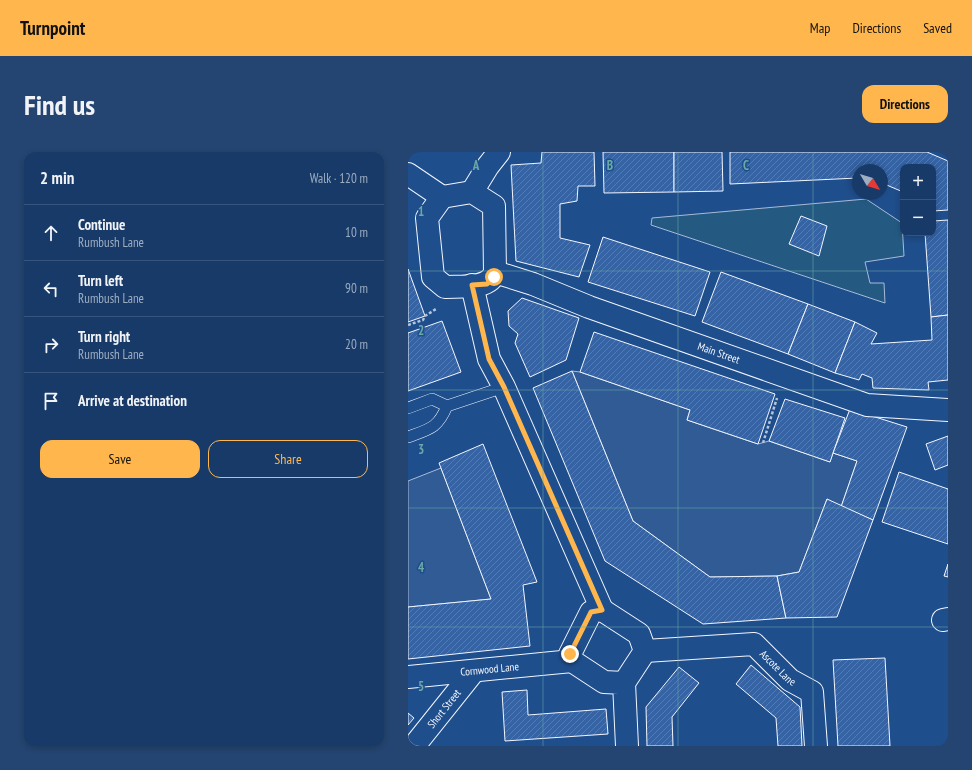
<!DOCTYPE html>
<html lang="en">
<head>
<meta charset="utf-8">
<style>
  :root { --surface:#173a69; --page:#244571; --text:#f1f3f6; --muted:#9eadc0; --line:#36547d; --accent:#ffb74d }
  body { margin:0; font-family:"PT Sans Narrow",sans-serif; background:var(--page); color:var(--text) }
  .controls { position:absolute; right:12px; top:12px; display:grid; overflow:hidden; border-radius:8px; box-shadow:0 2px 6px #0003 }
  .controls button { width:36px; height:36px; display:grid; place-items:center; padding:0; border:0; border-bottom:1px solid var(--line); background:var(--surface); color:var(--text); font:20px sans-serif }
  .compass { position:absolute; left:444px; top:12px; width:36px; height:36px; border-radius:50%; background:var(--surface); box-shadow:0 2px 6px #0003; rotate:128deg }
  .stop { position:absolute; width:12px; height:12px; margin:-9px; border:3px solid #ffb74d; border-radius:50%; background:#fff }
  .stop.end { background:#ffb74d; border-color:#fff; box-shadow:0 1px 4px #0008 }
  .list { margin:0; padding:0; list-style:none }
  h2 { display:flex; justify-content:space-between; align-items:center; height:52px; margin:0; padding:0 16px; font-size:17px }
  h2 small { font-size:13px; font-weight:400; color:var(--muted) }
  .list li { display:grid; grid-template-columns:26px 1fr auto; gap:12px; align-items:center; box-sizing:border-box; height:56px; padding:0 16px; border-top:1px solid var(--line) }
  .list b { display:block; font-size:15px; white-space:nowrap }
  .list p { margin:0; font-size:13px; white-space:nowrap; color:var(--muted) }
  .list em { font-size:13px; font-style:normal; color:var(--muted) }
  .actions { display:flex; gap:8px; padding:12px 16px }
  .actions a { flex:1; padding:9px 0; border:1px solid var(--accent); border-radius:12px; text-align:center; font-size:14px; color:var(--accent) }
  .actions .main { background:var(--accent); color:#111 }
  .icon { flex:none; width:22px; height:22px; fill:none; stroke:currentColor; stroke-width:2; stroke-linecap:round; stroke-linejoin:round }
  .map { position:relative; flex:none; width:540px; height:594px; overflow:hidden; border-radius:12px }
  header { display:flex; align-items:center; gap:24px; box-sizing:border-box; height:56px; padding:0 20px; background:var(--accent); color:#111 }
  header strong { font-size:19px }
  nav { display:flex; gap:22px; margin-inline-start:auto; font-size:14px }
  .intro { display:flex; align-items:center; justify-content:space-between; box-sizing:border-box; height:96px; padding:0 24px }
  h1 { margin:0; font-size:28px }
  .button { padding:10px 18px; border-radius:12px; background:var(--accent); color:#111; font-size:14px; font-weight:700 }
  main { display:flex; gap:24px; padding:0 24px }
  aside { flex:1; background:var(--surface); border-radius:12px; box-shadow:0 2px 6px #0003 }
  .map>svg:first-child { display:block }
</style>
</head>
<body>
<header>
<strong>Turnpoint</strong>
<nav><a>Map</a><a>Directions</a><a>Saved</a></nav>
</header>
<div class="intro"><h1>Find us</h1><a class="button">Directions</a></div>
<main>
<aside>
<h2>2 min<small>Walk · 120 m</small></h2>
<ul class="list">
<li><svg class="icon" aria-label="ahead" viewBox="0 0 24 24"><path d="M12 20V5M6 11l6-6 6 6"/></svg><div><b>Continue</b><p>Rumbush Lane</p></div><em>10 m</em></li>
<li><svg class="icon" aria-label="left" viewBox="0 0 24 24"><path d="M17 20v-9H6M10 6l-5 5 5 5"/></svg><div><b>Turn left</b><p>Rumbush Lane</p></div><em>90 m</em></li>
<li><svg class="icon" aria-label="right" viewBox="0 0 24 24"><path d="M7 20v-9h11M14 6l5 5-5 5"/></svg><div><b>Turn right</b><p>Rumbush Lane</p></div><em>20 m</em></li>
<li><svg class="icon" aria-label="arrive" viewBox="0 0 24 24"><path d="M6 21V4h12l-3 4 3 4H6"/></svg><div><b>Arrive at destination</b></div></li>
</ul>
<div class="actions"><a class="main">Save</a><a>Share</a></div>
</aside>
<div class="map">
<svg width="540" height="594" viewBox="0 0 540 594">
  <defs>
    <pattern id="building-hatch" width="6" height="6" patternUnits="userSpaceOnUse"><rect width="6" height="6" fill="#3563a3"/><path d="M-1 1l2-2M0 6l6-6M5 7l2-2" fill="none" stroke="#537ab1"/></pattern>
  </defs>
  <rect width="100%" height="100%" fill="#1f4e8c"/>
  <path fill="#245a82" stroke="#a8bbd7" d="M458 47 494 71 496 104 457 110 462 131H476L477 151 243 73 244 66Z"/>
  <g fill="#305b95" stroke="#a8bbd7">
    <path d="M164 219 172 220 282 258 279 268 350 292 361 289 422 310 425 301 449 309 433 355 419 347 391 420 369 424 302 425 225 369Z"/>
    <path d="M33 316 83 447 0 455V329Z"/>
  </g>
  <g fill="url(#building-hatch)" stroke="#f2f6ff">
    <path d="M134 0H186L187 34H170L169 49 152 52V86L182 93 171 125 108 109 103 13 133 11Z"/>
    <path d="M195 0H266V40L196 41Z"/>
    <path d="M266 0H314L315 39 266 40Z"/>
    <path d="M322 0H519L540 9V58L525 59V15H495V40L474 31V18H450V26L322 32Z"/>
    <path d="M393 64 419 74 411 104 381 92Z"/>
    <path d="M540 68V163L523 165 517 81H525V69Z"/>
    <path d="M195 85 302 120 287 164 180 130Z"/>
    <path d="M0 117 17 164 0 170Z"/>
    <path d="M313 120 400 152 380 202 294 170Z"/>
    <path d="M114 146 171 166 158 208 122 225 107 191 110 182 101 174 100 159Z"/>
    <path d="M400 152 447 170 427 221 380 202Z"/>
    <path d="M540 163V228L520 230 521 238 465 236 464 226 454 222 451 228 427 221 447 170 469 181 463 192 524 188 523 165Z"/>
    <path d="M34 169 53 220 0 239V181Z"/>
    <path d="M186 180 367 242 350 292 279 268 282 258 172 220Z"/>
    <path d="M164 219 225 369 302 425 369 424 378 466 295 472 197 409 125 236Z"/>
    <path d="M377 247 437 266 422 310 361 289Z"/>
    <path d="M442 257 499 275 465 368 433 355 449 309 425 301Z"/>
    <path d="M540 284V313L527 318 518 292Z"/>
    <path d="M75 292 129 430 115 433 122 494 0 507V455L83 447 31 311Z"/>
    <path d="M491 320 540 337V392L474 370Z"/>
    <path d="M419 347 465 368 429 465 378 466 369 424 391 420Z"/>
    <path d="M540 412V425L536 424Z"/>
    <path d="M477 506 482 594H430L425 508Z"/>
    <path d="M343 513 392 555 394 594H370L368 566 328 532Z"/>
    <path d="M271 515 291 531 264 565 265 594H239L238 555Z"/>
    <path d="M119 538 120 563 198 557 200 582 97 589 94 540Z"/>
    <path d="M0 561 6 566 0 573Z"/>
  </g>
  <g fill="none" stroke-linecap="round" stroke-linejoin="round">
    <defs>
      <g id="service">
        <path d="M0 256 24 247 39 254 96 235"/>
        <path d="M0 285C22 277 30 276 39 254"/>
      </g>
      <g id="minor">
        <path d="M0 22 34 45"/>
        <path d="M64 40 86 54 87 120C82 138 52 134 37 135L25 125 19 66 34 45Z"/>
        <path d="M64 40 80 14 91 0"/>
        <path id="s1" d="M87 120 125 132 181 155 459 253 540 258"/>
        <path d="M64 133 81 207 96 235 194 458"/>
        <path d="M535 468 540 467"/>
        <path id="s2" d="M237 499 346 492 382 528 404 540 408 594"/>
        <path id="s3" d="M0 525 164 509"/>
        <path d="M216 531 196 530 164 509 162 502 183 460 194 458 231 482 237 499 216 531 219 594"/>
        <path id="s4" d="M6 594 66 519"/>
      </g>
    </defs>
    <use href="#service" stroke="#f2f6ff" stroke-width="12"/>
    <use href="#minor" stroke="#f2f6ff" stroke-width="24"/>
    <g stroke="#b3c4dc" stroke-width="2.5" stroke-dasharray="3 2" stroke-linecap="butt">
      <path d="M0 173 15 168 17 164 28 157"/>
      <path d="M355 291 369 246"/>
    </g>
    <use href="#service" stroke="#1f4e8c" stroke-width="11"/>
    <use href="#minor" stroke="#1f4e8c" stroke-width="22"/>
  </g>
  <g fill="none" stroke-linecap="round" stroke-linejoin="round">
    <path stroke="#ffb74d" stroke-width="5" d="M86 125 79 132 64 133 81 207 96 235 194 458 183 460 162 502"/>
  </g>
  <path fill="none" stroke="#6aa9a8" stroke-width="1" stroke-opacity="0.55" d="M135 0V594M270 0V594M405 0V594M0 119H540M0 238H540M0 356H540M0 475H540"/>
  <g text-anchor="middle" stroke-width="3" stroke-linejoin="round" paint-order="stroke">
    <g font-size="11" fill="#f2f6ff" stroke="#1f4e8c">
      <text dy="4" stroke="none"><textPath href="#s1" startOffset="238">Main Street</textPath></text>
      <text dy="4" stroke="none"><textPath href="#s2" startOffset="143">Ascote Lane</textPath></text>
      <text dy="4" stroke="none"><textPath href="#s3" startOffset="82">Cornwood Lane</textPath></text>
      <text dy="4" stroke="none"><textPath href="#s4" startOffset="48">Short Street</textPath></text>
    </g>
  </g>
  <g font-size="13" text-anchor="middle" font-weight="bold" fill="#6aa9a8" stroke="#1f4e8c" stroke-width="3" stroke-linejoin="round" paint-order="stroke">
    <text x="68" y="18">A</text>
    <text x="202" y="18">B</text>
    <text x="338" y="18">C</text>
    <text x="13" y="64">1</text>
    <text x="13" y="183">2</text>
    <text x="13" y="302">3</text>
    <text x="13" y="420">4</text>
    <text x="13" y="539">5</text>
  </g>
</svg>
<div class="controls">
<button>+</button>
<button>−</button>
</div>
<svg class="compass" viewBox="-18 -18 36 36"><path d="M0-13l5 13h-10z" fill="#e53935"/><path d="M0 13l5-13h-10z" fill="#9eadc0"/></svg>
<div class="stop" style="left:86px;top:125px"></div>
<div class="stop end" style="left:162px;top:502px"></div>
</div>
</main>
</body>
</html>
